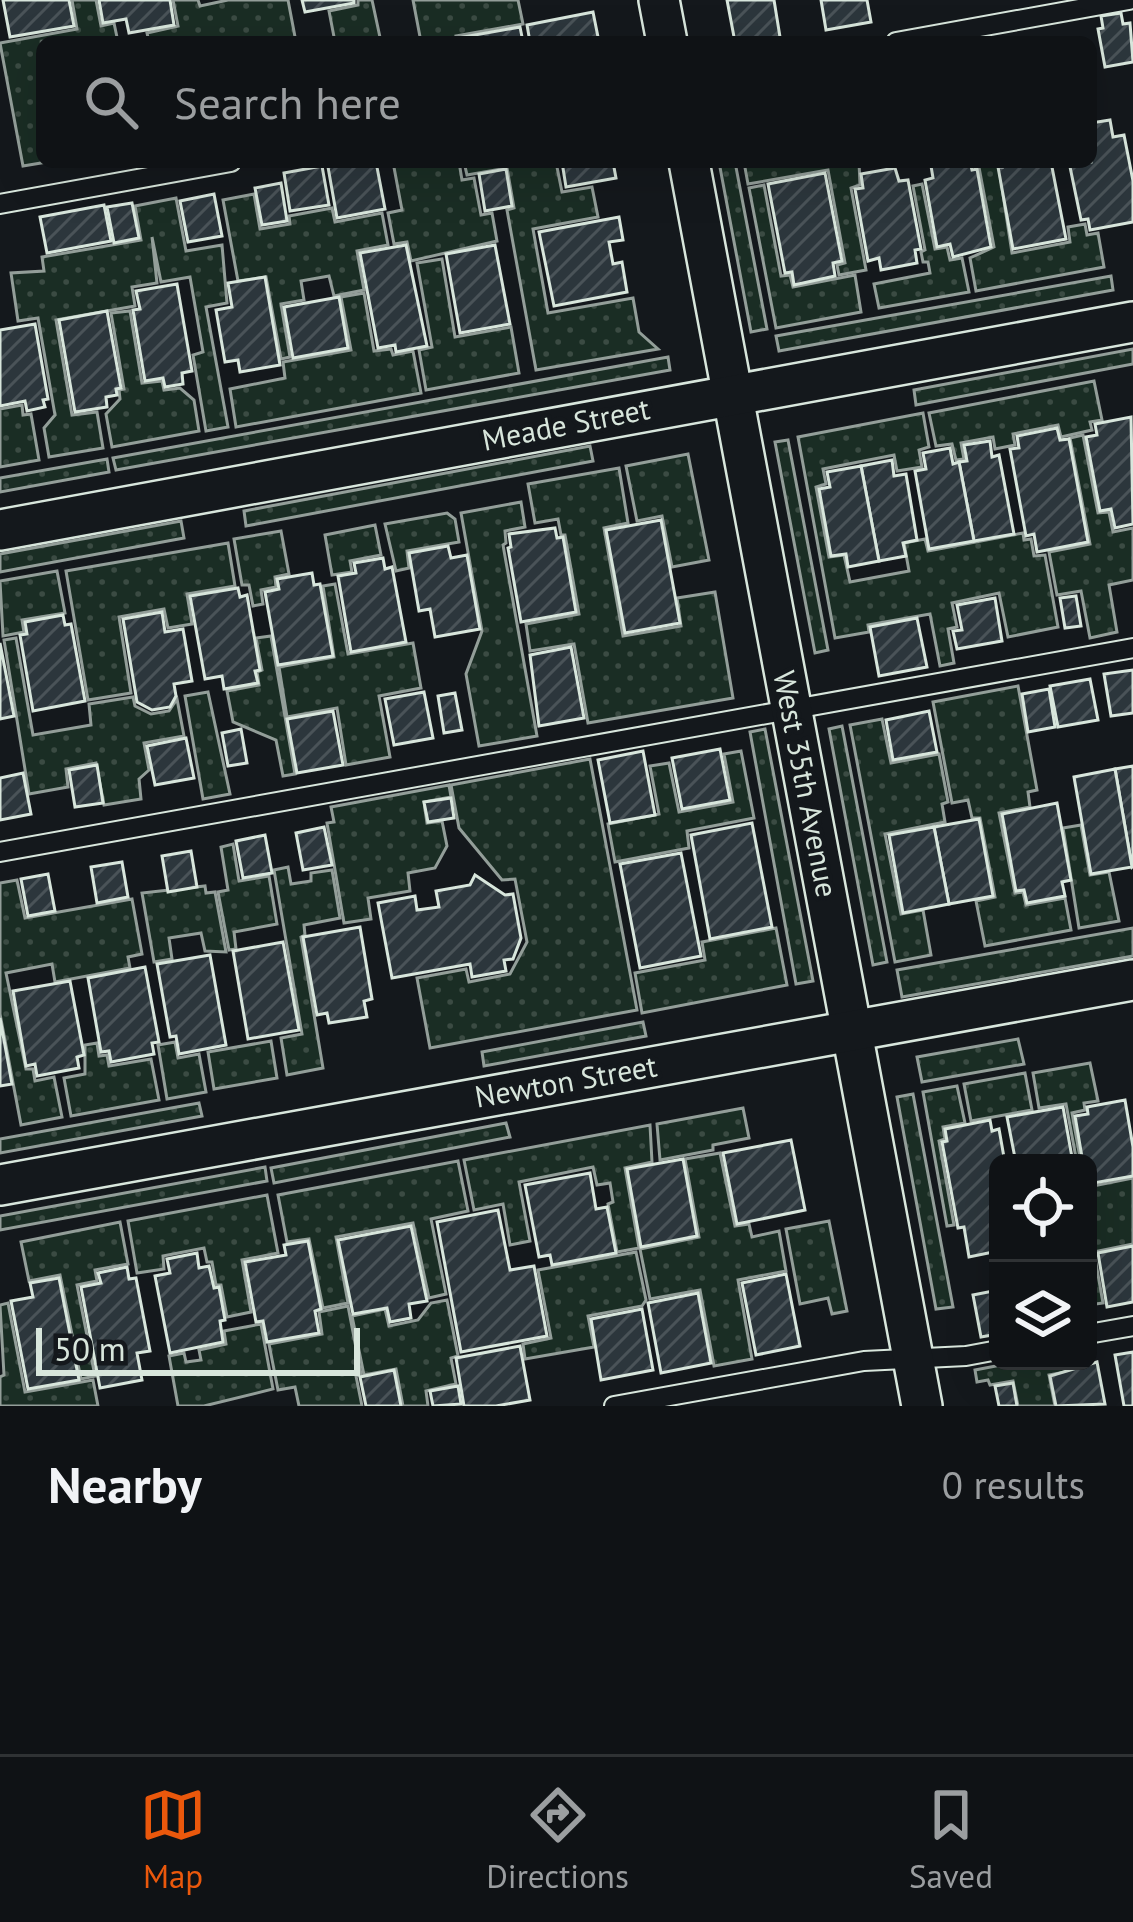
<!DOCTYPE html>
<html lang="en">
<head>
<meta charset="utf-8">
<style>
  body { margin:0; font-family:"PT Sans",sans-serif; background:#1d2022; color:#f1f3f6 }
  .controls { position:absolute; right:36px; bottom:36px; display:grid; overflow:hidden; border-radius:18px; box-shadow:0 12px 48px #0002 }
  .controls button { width:108px; height:108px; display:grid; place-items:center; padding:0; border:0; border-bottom:3px solid #2f3234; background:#0f1215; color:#f1f3f6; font:60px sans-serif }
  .scale { position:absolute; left:36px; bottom:30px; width:324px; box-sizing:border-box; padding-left:12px; border:6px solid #d8e6dc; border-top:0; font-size:33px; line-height:42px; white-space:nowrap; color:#d8e6dc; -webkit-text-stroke:9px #14181c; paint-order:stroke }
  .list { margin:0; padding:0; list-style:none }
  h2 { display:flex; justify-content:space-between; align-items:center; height:156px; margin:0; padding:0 48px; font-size:51px }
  h2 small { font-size:39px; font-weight:400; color:#9b9ea0 }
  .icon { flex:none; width:66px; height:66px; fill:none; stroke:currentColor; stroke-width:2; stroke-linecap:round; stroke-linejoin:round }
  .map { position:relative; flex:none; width:1133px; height:1406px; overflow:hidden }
  .search { position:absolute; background:#0f1215; box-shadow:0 12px 48px #0002; left:36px; right:36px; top:36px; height:132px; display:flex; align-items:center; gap:30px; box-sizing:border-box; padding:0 42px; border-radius:18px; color:#9b9ea0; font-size:45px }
  .sheet { height:348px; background:#0f1215 }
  nav { display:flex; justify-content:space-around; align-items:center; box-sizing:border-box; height:168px; border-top:3px solid #2f3234; background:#0f1215; font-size:33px; color:#9b9ea0 }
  nav a { display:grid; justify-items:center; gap:6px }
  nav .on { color:#ea580c }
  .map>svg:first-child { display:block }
</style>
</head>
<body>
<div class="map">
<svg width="1133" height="1406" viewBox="0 0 1133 1406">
  <defs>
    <pattern id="grass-dots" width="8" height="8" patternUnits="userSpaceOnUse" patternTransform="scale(3)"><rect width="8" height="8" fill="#1a2d24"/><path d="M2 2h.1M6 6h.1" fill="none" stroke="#3b4b43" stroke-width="1.8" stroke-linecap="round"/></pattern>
    <pattern id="building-hatch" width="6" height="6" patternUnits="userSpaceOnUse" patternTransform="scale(3)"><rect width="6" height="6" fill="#2c363c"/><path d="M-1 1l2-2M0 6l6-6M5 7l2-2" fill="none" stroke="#4a5358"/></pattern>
  </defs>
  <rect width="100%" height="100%" fill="#14181c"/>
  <g fill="url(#grass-dots)" stroke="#939e99" stroke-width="3">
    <path d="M72 0H96L101 26 114 23 118 42H42V162H47L23 166 0 43 77 29Z"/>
    <path d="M173 0H198L200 6 228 0H288L296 42H149L147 33 178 26Z"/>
    <path d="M358 0H372L381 42H335L329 11 358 5Z"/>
    <path d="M413 0H518L523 24 456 36 457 42H421Z"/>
    <path d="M393 162H459L462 180 474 178 481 215 492 213 497 241 411 261 407 242 394 244 388 213 402 210Z"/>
    <path d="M464 162H556L562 192 592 187 598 217 533 229 548 313 633 298 639 332 658 349 536 370 507 210 514 208 507 168 467 175Z"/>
    <path d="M719 162H735L767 329 751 332Z"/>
    <path d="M744 162H859L860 185 851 188 866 270 839 275 837 265 845 263 828 170 748 184Z"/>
    <path d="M978 162H998L1012 253 1070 242 1068 227 1085 224 1087 235 1098 233 1104 267 976 291 970 258 994 247Z"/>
    <path d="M922 184 935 249 947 247 950 260 962 258 969 292 879 308 874 284 930 273 928 262H923L921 252 925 250 913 186Z"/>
    <path d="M764 185 781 276 790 275 793 287 855 275 861 312 776 328 749 188Z"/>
    <path d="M254 194 260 229 290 224 289 216 332 208 335 222 382 213 388 245 357 251 364 290 334 296 329 276 301 281 304 300 281 304 290 357 281 359 266 277 238 281 223 200Z"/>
    <path d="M176 198 186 251 222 245 227 303 206 307 228 427 206 431 193 355 203 352 190 277 161 282 152 237 157 283 132 287 135 306 56 320 72 415 97 412 103 448 49 457 44 428 55 415 38 318 18 321 11 273 44 271 42 257 141 240 135 206Z"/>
    <path d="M442 259 455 337 511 327 519 373 426 390 419 350 432 347 417 263Z"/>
    <path d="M1111 276 1113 290 779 351 776 336Z"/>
    <path d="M364 293 374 351 391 349 393 355 413 351 421 393 236 427 230 389 285 378 283 362 351 350 341 297Z"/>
    <path d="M130 311 142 383 162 381 164 390 180 388 194 400 199 431 112 447 106 414 120 399 119 390 124 389 111 313Z"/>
    <path d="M1133 349V364L916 405 914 390Z"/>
    <path d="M668 357 670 370 116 470 113 458Z"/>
    <path d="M1094 381 1102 420 1090 422 1092 430 1061 437 1058 425 1013 434 1015 445 995 449 993 437 961 443 964 459 956 460 952 444 936 446 929 413Z"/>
    <path d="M22 405 23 415 31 414 39 460 0 467V409Z"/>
    <path d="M923 413 929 447 919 450 922 467 897 471 894 455 823 469 826 484 816 487 829 557 844 555 850 582 909 571 904 543 925 539 928 551 1023 533 1024 540 1031 539 1034 556 1045 555 1058 627 1008 637 999 593 952 603 957 627 948 629 954 663 940 666 930 614 868 625 869 632 835 638 798 437Z"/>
    <path d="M1083 435 1098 513 1109 512 1113 532 1133 528V580L1109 585 1117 632 1090 638 1081 591 1057 595 1049 552 1090 544 1070 438Z"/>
    <path d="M788 440 828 650 815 653 775 442Z"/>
    <path d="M590 446 593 461 246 526 244 511Z"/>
    <path d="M688 454 709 560 672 567 662 516 637 521 626 466Z"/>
    <path d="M107 459 109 472 0 492V478Z"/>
    <path d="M619 468 628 523 604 528 623 636 681 626 677 598 715 592 733 698 588 723 574 644 530 651 526 624 579 614 565 535H561L558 519 535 523 528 484Z"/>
    <path d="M521 502 525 527 505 531 506 543 503 545 537 736 479 746 466 674 482 631 461 513Z"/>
    <path d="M447 513 455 519 459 542 407 551 409 568 396 571 385 524Z"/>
    <path d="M181 521 184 538 0 572V554Z"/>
    <path d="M375 525 381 555 350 561 352 572 332 575 325 535Z"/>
    <path d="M281 531 289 574 275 577 276 587 261 590 263 604 253 606 249 585H242L234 539Z"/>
    <path d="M228 543 235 586 187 594 192 624 168 628 164 609 119 617 131 693 88 700 66 571Z"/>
    <path d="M57 571 65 613 22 620 24 632 3 636 0 581Z"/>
    <path d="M335 584 348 654 413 643 421 688 379 696 390 757 346 765 337 708 287 717 279 667 334 657 323 586Z"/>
    <path d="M271 636 295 774 283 776 276 740 233 722 227 691 259 685 257 672 262 670 256 638Z"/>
    <path d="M16 638 33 735 91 725 89 704 133 697 135 706 151 714 169 711 177 699 184 736 144 743 149 770 139 779 141 799 104 805 96 763 66 769 68 787 29 794 4 640Z"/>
    <path d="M1018 686 1037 790 1028 792 1030 807 999 813 1015 893 1023 892 1026 905 1065 898 1071 930 985 946 976 901 995 897 980 818H972L968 800 952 803 933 702Z"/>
    <path d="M208 692 230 794 203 799 185 696Z"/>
    <path d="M882 719 891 763 939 754 948 802 942 804 945 822 885 834 901 914 923 910 931 955 895 962 850 725Z"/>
    <path d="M842 726 887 962 873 965 829 729Z"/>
    <path d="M765 729 813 981 796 984 750 732Z"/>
    <path d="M741 751 754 818 687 831 689 848 615 862 608 824 659 814 650 766 669 763 679 812 733 802 724 754Z"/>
    <path d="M590 759 637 1010 430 1048 417 978 466 969 469 982 510 974 527 942 515 879 502 880 459 828 451 785Z"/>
    <path d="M449 785 451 797 424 802 427 823 442 821 447 846 435 868 408 873 410 891 368 898 371 919 344 923 327 823 334 822 331 807Z"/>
    <path d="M1081 825 1090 875 1109 872 1119 921 1079 928 1063 828Z"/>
    <path d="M233 844 239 881 269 876 277 924 234 932 236 949 229 950 218 892 228 890 221 847Z"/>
    <path d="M288 867 291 884 311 881V873L332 870 340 918 304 925 305 935 301 937 323 1068 287 1075 281 1038 302 1034 274 870Z"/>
    <path d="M17 880 25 918 132 899 142 954 128 957 130 968 55 982 52 964 6 973 26 1069H33L35 1081 54 1077 62 1117 21 1125 0 1014V883Z"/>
    <path d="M205 886 206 893 215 892 226 952 205 951 201 933 169 938 172 959 154 962 142 893Z"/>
    <path d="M776 928 787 985 642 1013 635 973 705 960 702 942Z"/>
    <path d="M1133 928V956L902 997 897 970Z"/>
    <path d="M643 1022 646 1036 484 1066 482 1052Z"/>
    <path d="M1018 1039 1024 1064 922 1082 917 1057Z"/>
    <path d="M271 1041 277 1078 214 1089 208 1052Z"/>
    <path d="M175 1042 178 1058 199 1054 206 1092 167 1099 158 1045Z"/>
    <path d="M97 1043 99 1056 107 1055 109 1066 151 1059 159 1100 71 1116 64 1078 85 1074V1045Z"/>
    <path d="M1090 1063 1098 1101 1084 1103 1085 1110 1072 1113 1081 1163H1077L1066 1104 1039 1108 1033 1073Z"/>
    <path d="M1025 1073 1032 1110 971 1121 964 1084Z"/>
    <path d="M957 1086 965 1123 943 1127 945 1139 939 1141 954 1225 947 1226 923 1092Z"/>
    <path d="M913 1094 953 1307 936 1309 897 1097Z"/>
    <path d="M199 1103 202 1116 0 1153V1139Z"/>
    <path d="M743 1108 749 1138 713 1145V1150L660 1160 657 1124Z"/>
    <path d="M506 1123 510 1137 274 1183 271 1168Z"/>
    <path d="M650 1125 652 1162 625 1168 639 1248 617 1252 608 1204 613 1202 610 1183 597 1185 593 1167 519 1182 530 1241 510 1245 503 1204 474 1210 464 1160Z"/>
    <path d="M720 1153 735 1226 749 1224 752 1237 779 1231 786 1271 738 1280 752 1359 714 1366 700 1290 650 1299 640 1249 699 1237 685 1159Z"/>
    <path d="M458 1161 468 1211 431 1219 446 1294 429 1298 413 1223 336 1237 348 1303 323 1308 309 1239 287 1242 278 1195Z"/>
    <path d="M265 1167 267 1181 0 1230V1216Z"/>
    <path d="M1133 1178V1244L1094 1252 1103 1303 1088 1305V1251L1092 1252 1088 1187Z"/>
    <path d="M267 1195 278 1253 242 1260 251 1312 227 1317 221 1285H216L212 1262H207L204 1248 163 1256 164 1269 137 1273 128 1221Z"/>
    <path d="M829 1221 847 1311 832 1314 828 1298 800 1304 786 1229Z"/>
    <path d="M120 1222 128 1264 95 1270 97 1281 77 1285 95 1376 81 1379 60 1275 29 1281 21 1242Z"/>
    <path d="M636 1252 646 1300 642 1306 588 1316 594 1347 525 1359 523 1344 551 1338 538 1270Z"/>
    <path d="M447 1300 458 1356 451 1358 456 1384 426 1391 428 1406H403L396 1369 364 1375 352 1316 385 1309 389 1326 418 1320 431 1303Z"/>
    <path d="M8 1303 25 1392 93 1380 98 1406H0V1377L4 1375 0 1305Z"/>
    <path d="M348 1306 361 1374 356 1376 362 1406H299L295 1387 278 1390 269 1344 322 1334 319 1312Z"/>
    <path d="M261 1324 273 1389 204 1406H178L169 1356 184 1353 186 1362 201 1360 199 1350 226 1344 224 1331Z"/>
    <path d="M1022 1361H1069L1071 1371 1049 1375 1055 1406H1018L1013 1381 990 1385 988 1380 977 1382 975 1370Z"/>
  </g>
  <g fill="url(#building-hatch)" stroke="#d8e6dc" stroke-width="3">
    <path d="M3 0H69L74 26 10 37Z"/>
    <path d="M99 0H170L174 25 129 33 126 19 103 23Z"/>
    <path d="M302 0H354V3L305 12Z"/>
    <path d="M727 0H774L780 37 735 42Z"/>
    <path d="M821 0H867L871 22 826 30Z"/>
    <path d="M593 12 599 42H530L527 25Z"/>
    <path d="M1121 13 1123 24 1130 23 1133 62 1105 67 1098 29 1103 28 1101 16Z"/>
    <path d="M520 27 523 42H459L458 38Z"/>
    <path d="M1110 120 1113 137 1124 135 1133 181V222L1090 230 1088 219 1081 220 1069 162H1091V123Z"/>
    <path d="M357 162H376L385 209 337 218 328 167Z"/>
    <path d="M562 162H613L616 178 566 187Z"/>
    <path d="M949 162H970L972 170 977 169 991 247 953 257 950 244 937 247 925 180 933 178 931 166Z"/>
    <path d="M1001 162H1051L1066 239 1013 249 998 167H1002Z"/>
    <path d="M322 166 329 205 290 211 284 173Z"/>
    <path d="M895 168 899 181 908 180 921 249 915 250 917 263 881 270 879 258 868 261 855 189 863 188 861 174Z"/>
    <path d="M506 169 512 206 485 211 479 174Z"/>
    <path d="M825 173 842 261 833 263 835 276 794 285 792 272 785 273 768 184Z"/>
    <path d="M281 183 287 221 262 225 255 188Z"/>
    <path d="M214 194 222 236 188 242 180 201Z"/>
    <path d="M132 203 139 238 114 243 107 207Z"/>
    <path d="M104 205 111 241 47 253 40 217Z"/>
    <path d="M619 217 623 240 609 242 613 264 622 262 627 292 554 306 539 232Z"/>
    <path d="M406 245 427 346 396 352 395 345 378 348 360 253Z"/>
    <path d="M495 245 510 324 460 333 446 254Z"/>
    <path d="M265 277 280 365 240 372 238 360 225 362 216 310 232 307 228 283Z"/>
    <path d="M177 284 192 371 182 373 183 384 165 387 163 378 145 381 133 310 140 309 136 291Z"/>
    <path d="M339 297 348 348 293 358 284 307Z"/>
    <path d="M107 311 121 388 116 389 117 395 106 397 107 407 75 412 59 320Z"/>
    <path d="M35 324 48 399 43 400 45 407 27 411 25 401 0 406V330Z"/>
    <path d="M1131 417 1133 524 1115 528 1111 509 1100 511 1086 437 1097 435 1095 424Z"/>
    <path d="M1057 428 1060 440 1069 439 1088 542 1037 552 1034 534 1026 536 1010 449 1019 448 1017 436Z"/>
    <path d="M990 441 992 457 999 455 1014 534 974 541 959 462 967 461 964 445Z"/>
    <path d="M950 448 953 464 959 462 974 541 929 549 915 471 926 469 923 453Z"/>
    <path d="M892 460 894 476 906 474 917 540 903 543 906 556 879 561 861 466Z"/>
    <path d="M861 466 879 561 848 567 846 554 831 556 819 489 830 487 827 472Z"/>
    <path d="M661 520 680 623 625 633 606 530Z"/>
    <path d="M555 528 557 538 563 537 576 612 521 622 508 548 511 547 509 534Z"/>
    <path d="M448 546 451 558 467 555 480 629 435 637 430 609 419 611 409 553Z"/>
    <path d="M383 558 385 569 392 567 406 642 351 652 338 576 356 573 354 563Z"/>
    <path d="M312 573 314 585 320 584 333 656 278 665 265 592 279 589 277 579Z"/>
    <path d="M238 588 240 597 247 595 260 670 255 671 258 683 224 689 222 676 205 679 190 596Z"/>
    <path d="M1076 596 1081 626 1065 628 1060 598Z"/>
    <path d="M995 598 1002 641 957 649 953 631 962 630 957 605Z"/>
    <path d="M162 612 165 632 183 629 192 681 174 684 176 696 170 707 152 710 137 702 123 619Z"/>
    <path d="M63 615 65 625 71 624 85 701 33 711 20 635 27 634 25 622Z"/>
    <path d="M917 618 927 667 879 676 870 627Z"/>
    <path d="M0 643 14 716 0 719Z"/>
    <path d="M571 647 584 718 539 726 530 655Z"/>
    <path d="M1133 670V713L1111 716 1104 674Z"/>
    <path d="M1090 679 1098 720 1058 727 1050 686Z"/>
    <path d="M1049 689 1055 727 1028 732 1022 694Z"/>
    <path d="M424 692 433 738 394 745 385 699Z"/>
    <path d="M455 693 462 730 444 733 438 696Z"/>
    <path d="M333 711 343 765 297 773 287 719Z"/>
    <path d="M929 711 937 752 893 760 886 720Z"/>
    <path d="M241 729 247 763 228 766 222 733Z"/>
    <path d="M186 738 194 778 155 785 147 746Z"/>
    <path d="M720 749 730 800 682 809 672 758Z"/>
    <path d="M643 751 655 815 610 823 598 760Z"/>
    <path d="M97 765 103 803 75 807 69 770Z"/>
    <path d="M1133 766V866L1132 867 1115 769Z"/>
    <path d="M1115 769 1132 867 1091 874 1074 777Z"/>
    <path d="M23 773 31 814 0 820V778Z"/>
    <path d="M451 798 454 818 428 822 424 802Z"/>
    <path d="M1057 803 1071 880 1062 882 1065 896 1027 903 1024 890 1016 891 1002 814Z"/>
    <path d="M979 819 993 896 949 904 934 827Z"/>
    <path d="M752 823 772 927 710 939 691 835Z"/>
    <path d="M324 827 332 865 303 870 296 833Z"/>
    <path d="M934 827 949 904 903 913 889 835Z"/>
    <path d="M265 835 272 873 243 878 236 841Z"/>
    <path d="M191 851 197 887 168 892 162 856Z"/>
    <path d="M681 853 701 956 640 968 620 864Z"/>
    <path d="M122 862 128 897 97 903 91 867Z"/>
    <path d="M48 874 55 911 28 916 21 879Z"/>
    <path d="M475 875 505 895 513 894 521 938 513 959 504 960 506 971 472 977 470 964 392 978 378 903 415 896 417 910 439 907 436 891 470 885Z"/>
    <path d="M360 927 372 999 364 1001 367 1017 329 1023 327 1013 317 1015 303 937Z"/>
    <path d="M283 942 299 1030 248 1039 233 951Z"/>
    <path d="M210 955 226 1045 179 1054 176 1036 170 1037 157 964Z"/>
    <path d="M145 967 159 1042 152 1043 154 1054 111 1062 109 1051 101 1052 88 978Z"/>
    <path d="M70 981 84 1055 77 1057 79 1068 37 1076 35 1064 26 1066 13 991Z"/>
    <path d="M0 1018 12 1084 0 1086Z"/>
    <path d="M1125 1100 1133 1147V1176L1088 1184V1163H1083L1075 1116 1088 1114 1087 1107Z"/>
    <path d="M1063 1107 1073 1163H1016L1007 1117Z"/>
    <path d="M990 1120 992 1131 999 1129 1005 1163H998V1251L969 1257 964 1227 958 1228 942 1142 947 1141 945 1129Z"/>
    <path d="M791 1140 805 1210 737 1224 723 1153Z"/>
    <path d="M683 1159 697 1236 641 1247 627 1169Z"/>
    <path d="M590 1173 596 1209 607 1207 616 1253 552 1265 550 1255 539 1257 525 1185Z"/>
    <path d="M498 1210 510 1270 534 1266 547 1336 461 1352 437 1222Z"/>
    <path d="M411 1226 427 1301 409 1304 411 1318 390 1322 387 1308 353 1314 338 1240Z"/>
    <path d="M308 1241 321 1309 315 1311 319 1333 267 1342 263 1321 256 1322 245 1262 286 1255 284 1245Z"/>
    <path d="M1133 1246V1302L1107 1307 1098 1253Z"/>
    <path d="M197 1253 199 1268 209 1266 214 1288 219 1287 225 1320 220 1321 223 1342 170 1353 155 1276 170 1273 167 1259Z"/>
    <path d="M127 1267 129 1279 136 1278 150 1351 137 1353 142 1380 100 1388 81 1287 101 1283 98 1273Z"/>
    <path d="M786 1274 800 1346 756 1355 742 1283Z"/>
    <path d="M59 1278 79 1380 28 1389 11 1301 33 1297 30 1283Z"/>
    <path d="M998 1290V1334L981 1337 973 1295Z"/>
    <path d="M698 1293 711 1363 661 1373 648 1303Z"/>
    <path d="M642 1309 653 1370 601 1380 591 1319Z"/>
    <path d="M520 1346 530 1400 496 1406H464L456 1358Z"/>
    <path d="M1133 1352V1406H1124L1115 1355Z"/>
    <path d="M1097 1362 1105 1404 1056 1406 1050 1376Z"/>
    <path d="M394 1370 401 1406H366L360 1377Z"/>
    <path d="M1013 1383 1017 1406H999L995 1386Z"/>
    <path d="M458 1386 461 1404 433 1406 430 1391Z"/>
  </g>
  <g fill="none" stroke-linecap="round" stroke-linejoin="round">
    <g stroke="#d8e6dc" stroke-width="22">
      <g id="service">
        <path d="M896 42 1129 0"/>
        <path d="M0 204 231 162"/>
        <path d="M0 852 1133 648"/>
        <path d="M1088 1334 1133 1326"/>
        <path d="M614 1406 864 1361 966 1356 998 1350"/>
      </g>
    </g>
    <g stroke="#d8e6dc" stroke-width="44">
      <g id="minor">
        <path d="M659 0 667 42"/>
        <path d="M689 162 922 1406"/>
        <path d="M0 530 1133 322"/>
        <path d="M0 1185 1133 980"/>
      </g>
    </g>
    <use href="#service" stroke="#14181c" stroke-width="18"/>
    <use href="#minor" stroke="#14181c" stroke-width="39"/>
  </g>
  <g text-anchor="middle" stroke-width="9" stroke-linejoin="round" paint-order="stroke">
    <g font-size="30" fill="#d8e6dc" stroke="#14181c">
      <text transform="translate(566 425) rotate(-11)" y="10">Meade Street</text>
      <text transform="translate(805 784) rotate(79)" y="10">West 35th Avenue</text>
      <text transform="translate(566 1082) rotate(-10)" y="10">Newton Street</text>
    </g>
  </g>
</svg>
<div class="controls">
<button><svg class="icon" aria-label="locate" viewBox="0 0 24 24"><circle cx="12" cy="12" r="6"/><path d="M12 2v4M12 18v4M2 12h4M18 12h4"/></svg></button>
<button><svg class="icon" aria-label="layers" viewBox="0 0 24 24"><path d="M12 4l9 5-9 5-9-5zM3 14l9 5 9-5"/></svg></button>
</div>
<div class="scale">50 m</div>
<div class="search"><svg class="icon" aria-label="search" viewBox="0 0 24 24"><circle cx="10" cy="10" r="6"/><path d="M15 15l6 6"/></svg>Search here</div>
</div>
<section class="sheet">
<h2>Nearby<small>0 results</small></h2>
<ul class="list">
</ul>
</section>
<nav>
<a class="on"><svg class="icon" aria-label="map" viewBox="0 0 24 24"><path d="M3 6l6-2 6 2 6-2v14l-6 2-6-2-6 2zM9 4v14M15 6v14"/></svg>Map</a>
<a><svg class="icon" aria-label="directions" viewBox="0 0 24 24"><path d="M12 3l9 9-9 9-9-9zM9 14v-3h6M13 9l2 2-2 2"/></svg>Directions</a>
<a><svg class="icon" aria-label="saved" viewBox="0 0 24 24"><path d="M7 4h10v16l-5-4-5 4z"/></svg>Saved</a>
</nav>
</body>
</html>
